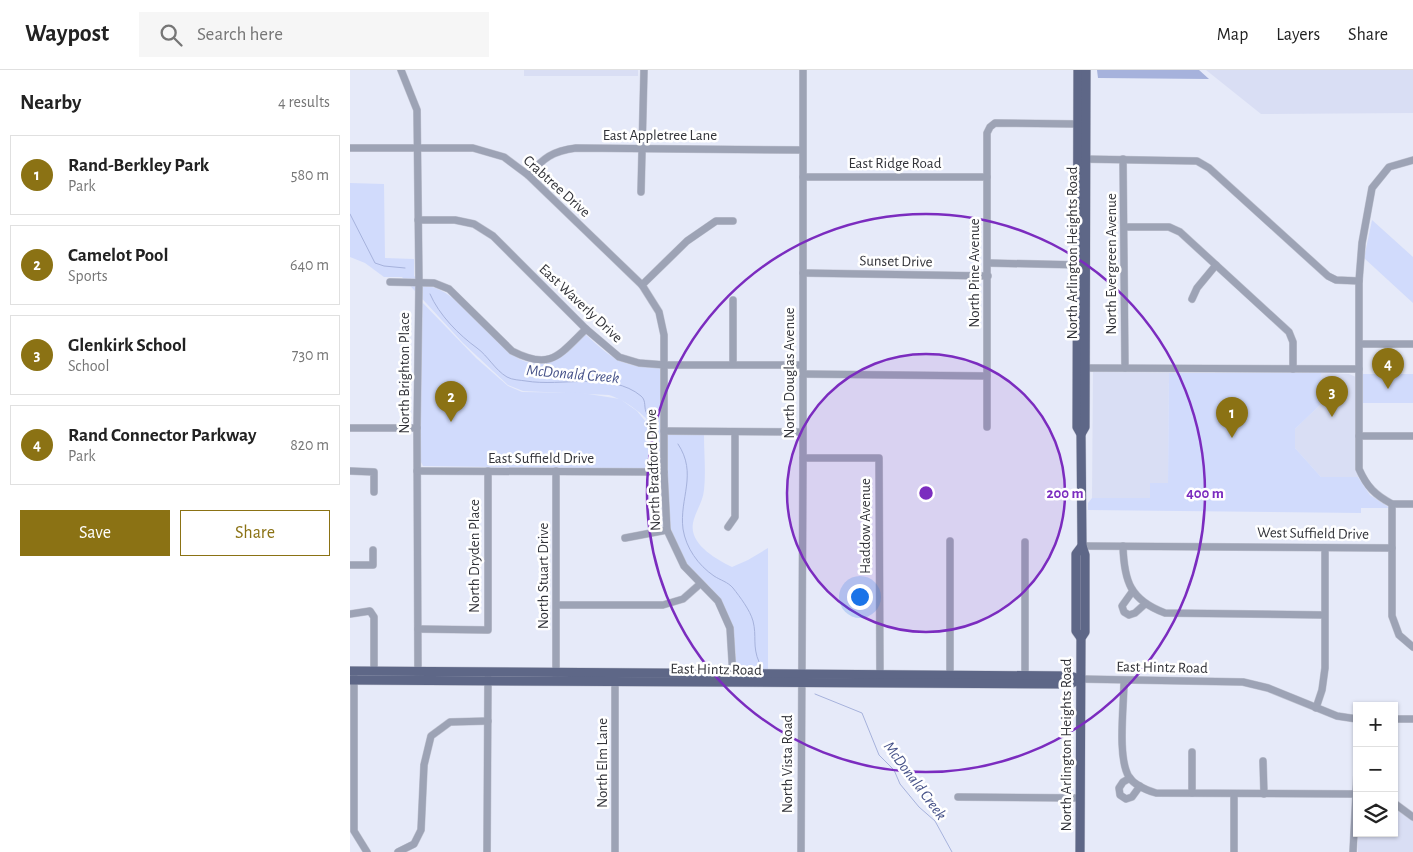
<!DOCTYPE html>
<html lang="en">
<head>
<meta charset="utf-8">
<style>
  body { margin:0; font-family:"Alegreya Sans",sans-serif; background:#f6f6f6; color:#222 }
  .controls { position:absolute; right:15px; bottom:15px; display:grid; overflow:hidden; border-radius:0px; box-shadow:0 1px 4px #0004 }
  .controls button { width:45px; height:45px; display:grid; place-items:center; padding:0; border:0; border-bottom:1px solid #e0e0e0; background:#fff; color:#222; font:25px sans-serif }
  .you { position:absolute; left:509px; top:526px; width:18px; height:18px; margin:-12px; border:4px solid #fff; border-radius:50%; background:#1a73e8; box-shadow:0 0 0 8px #1a73e833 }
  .badge { display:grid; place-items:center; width:32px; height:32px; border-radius:50%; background:#8b7214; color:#fff; font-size:16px; font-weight:700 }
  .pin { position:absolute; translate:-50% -41px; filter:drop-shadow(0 1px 2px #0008) }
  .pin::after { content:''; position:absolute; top:26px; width:18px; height:15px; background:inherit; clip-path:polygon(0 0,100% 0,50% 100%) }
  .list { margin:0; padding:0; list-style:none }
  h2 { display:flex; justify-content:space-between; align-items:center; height:65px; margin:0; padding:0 20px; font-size:21px }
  h2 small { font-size:16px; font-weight:400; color:#767676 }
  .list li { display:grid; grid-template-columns:32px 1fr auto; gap:15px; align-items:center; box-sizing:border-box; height:80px; margin:0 10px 10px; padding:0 10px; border:1px solid #e0e0e0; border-radius:0px }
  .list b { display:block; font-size:19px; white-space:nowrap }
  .list p { margin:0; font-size:16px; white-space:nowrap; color:#767676 }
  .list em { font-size:16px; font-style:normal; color:#767676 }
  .actions { display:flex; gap:10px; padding:15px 20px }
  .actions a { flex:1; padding:11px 0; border:1px solid #8b7214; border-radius:0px; text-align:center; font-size:18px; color:#8b7214 }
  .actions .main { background:#8b7214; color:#fff }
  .icon { flex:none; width:28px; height:28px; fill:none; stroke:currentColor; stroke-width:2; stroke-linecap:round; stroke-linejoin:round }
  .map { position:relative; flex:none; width:1063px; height:782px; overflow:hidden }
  header { display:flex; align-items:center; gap:30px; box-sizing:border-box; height:70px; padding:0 25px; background:#fff; border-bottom:1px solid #e0e0e0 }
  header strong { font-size:24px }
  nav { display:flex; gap:28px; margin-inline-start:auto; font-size:18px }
  .search { width:350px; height:45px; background:#f6f6f6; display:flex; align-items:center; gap:12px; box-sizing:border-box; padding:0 18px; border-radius:0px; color:#767676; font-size:19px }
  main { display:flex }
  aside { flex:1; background:#fff }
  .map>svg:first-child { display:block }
</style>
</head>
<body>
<header>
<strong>Waypost</strong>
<div class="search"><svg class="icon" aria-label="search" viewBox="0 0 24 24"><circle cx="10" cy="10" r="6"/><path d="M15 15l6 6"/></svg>Search here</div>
<nav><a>Map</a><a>Layers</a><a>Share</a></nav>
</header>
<main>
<aside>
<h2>Nearby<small>4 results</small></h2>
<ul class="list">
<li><span class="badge">1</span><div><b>Rand-Berkley Park</b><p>Park</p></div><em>580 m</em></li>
<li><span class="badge">2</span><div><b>Camelot Pool</b><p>Sports</p></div><em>640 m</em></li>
<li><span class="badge">3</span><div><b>Glenkirk School</b><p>School</p></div><em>730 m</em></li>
<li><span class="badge">4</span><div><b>Rand Connector Parkway</b><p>Park</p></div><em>820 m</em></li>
</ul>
<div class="actions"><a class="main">Save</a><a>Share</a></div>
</aside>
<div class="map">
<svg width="1063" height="782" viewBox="0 0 1063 782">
  <rect width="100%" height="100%" fill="#e6eaf9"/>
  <g fill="#d9def4">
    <rect x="174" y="0" width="114" height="6"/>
    <path d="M856 0H1063V43L911 44Z"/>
    <path d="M743 302 819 303 818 414 800 428H742Z"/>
    <path d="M971 303 999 304 1006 307 1008 407H971L945 378V359L970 335Z"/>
    <path d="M1044 736 1063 750V782H1008V763H1044Z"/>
  </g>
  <g fill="#d1dbfc">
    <path d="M0 113 34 114 35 188 64 189V206L76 216C101 215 147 272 169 289 200 304 214 284 235 264 265 291 270 296 311 298L310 350 325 365H354C354 383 356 402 354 420 353 432 345 442 343 453 339 474 366 489 382 497L398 490 418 478V603L386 602C386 569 383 543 360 517 350 507 339 498 331 486 316 460 318 428 318 399H306C306 388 308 374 306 363 302 348 273 329 259 325L173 321 158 315 113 273 52 207H34L15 193 0 187Z"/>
    <path d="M1022 150 1063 187V233L1014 188Z"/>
    <path d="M71 231 126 288 158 316 172 322 232 323 270 329 287 341 304 362V399L73 396 70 390Z"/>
    <path d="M819 303H971L970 335 945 359V378L971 407H1008L1020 425 1040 438H1011V443L738 440V433L742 428H800V413H818Z"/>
    <rect x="1013" y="304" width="50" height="29"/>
  </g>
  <path fill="#a6b2dc" d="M747 0H849L859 9 748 8Z"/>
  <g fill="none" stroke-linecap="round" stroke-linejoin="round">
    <g stroke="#a6b2dc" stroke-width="1">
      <path d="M0 144 25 193 34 196 55 198"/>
      <path d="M80 224C89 245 109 265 127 278 138 286 145 300 157 307 162 310 170 310 176 311 211 317 261 301 291 326 297 331 293 338 297 344"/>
      <path d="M328 374C348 404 329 428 333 459 336 478 348 495 364 506 370 510 378 512 383 518 390 527 400 540 403 551 407 566 402 576 409 592"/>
      <path d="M465 624 512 643 529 685 544 700 550 714 569 737 585 751 602 782"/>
    </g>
    <g stroke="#c2c5d3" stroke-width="8">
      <g id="minor">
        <path d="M51 0 67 40 69 213 67 358 68 606"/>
        <path d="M0 78H123L154 87 178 105 292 215 309 242 314 265V402L317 460 334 496 368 531 380 558 383 607"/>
        <path d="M731 89 847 91 859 98 978 206 986 210 1009 211"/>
        <path d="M773 89 775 298"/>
        <path d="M1063 90 1039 97 1022 118 1012 173 1009 211V399C1017 417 1025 425 1042 434V546L1049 565 1063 577"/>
        <path d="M178 105C194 88 202 81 226 78L452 80"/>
        <path d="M453 107H637"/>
        <path d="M291 122 294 0"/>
        <path d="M68 150H105L124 154 143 166 236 259 269 287 289 293 315 295H452"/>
        <path d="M775 157H819L830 162 939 262 943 272V299"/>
        <path d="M638 193 731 195"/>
        <path d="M453 203 638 206"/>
        <path d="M40 212 84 213 99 219 162 281C201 301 209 285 236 259"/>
        <path d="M292 215 337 171 366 151H383"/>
        <path d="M842 229 847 218 866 195"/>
        <path d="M383 230V293"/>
        <path d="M1010 274H1063"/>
        <path d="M732 298 1009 299"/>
        <path d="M452 304 637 306"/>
        <path d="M637 357V63L640 57 645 53 728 54"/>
        <path d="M0 358H67"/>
        <path d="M314 361 452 362"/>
        <path d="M1009 366H1063"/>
        <path d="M453 388H529L530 608"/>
        <path d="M0 401 24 402V422"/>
        <path d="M67 401 314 402"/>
        <path d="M206 401V606"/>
        <path d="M1042 434H1063"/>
        <path d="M378 457 385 447V362"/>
        <path d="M275 468 317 460"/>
        <path d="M732 476 1042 478"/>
        <path d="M773 476C774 511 780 530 815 543L974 545"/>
        <path d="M0 495H23V480"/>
        <path d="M782 522 772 536 774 542 779 545 785 543 795 534"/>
        <path d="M208 535H313L333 529 350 514"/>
        <path d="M0 544 20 541 24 547V601"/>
        <path d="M68 559 138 560V401"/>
        <path d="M675 605V472"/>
        <path d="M4 606V761L17 782"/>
        <path d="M265 606V782"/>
        <path d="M730 609 893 612 918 618 987 646 1007 649"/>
        <path d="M600 610V471"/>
        <path d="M774 611C774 636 767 687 779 707 785 716 796 720 806 723L1007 724"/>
        <path d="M966 638 972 620 975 598V478"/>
        <path d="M1044 649H1063"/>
        <path d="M842 682V723"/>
        <path d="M913 691 914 724"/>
        <path d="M780 708 773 712 769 718 770 725 776 729 782 727 790 716"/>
        <path d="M884 724V782"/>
        <path d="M608 727 730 728"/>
        <path d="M1044 733 1063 747"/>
        <path d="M48 782 64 774 71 760 74 695 81 666 100 652 138 651"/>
        <path d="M137 782 138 608"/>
        <path d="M451 782 453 388V0"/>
        <path d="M1003 782 1007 705"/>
      </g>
    </g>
    <g stroke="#c2c5d3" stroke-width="10">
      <g id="major">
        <path d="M728 0 727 357 731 364 732 476 735 485V562L731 568 730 782"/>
        <path d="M731 364 735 357 736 0"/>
        <path d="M731 568 726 561V484L732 476"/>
        <path d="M0 601 720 606 730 609"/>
        <path d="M0 610 720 614 730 609"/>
      </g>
    </g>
    <use href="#minor" stroke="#9da3b5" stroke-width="7"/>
    <use href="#major" stroke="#5e6787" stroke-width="9"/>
  </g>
  <circle cx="576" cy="423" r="139" fill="#7b2cbf" fill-opacity=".12"/>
  <g fill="none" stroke="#7b2cbf" stroke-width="2.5">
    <circle cx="576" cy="423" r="139"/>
    <circle cx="576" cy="423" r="279"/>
  </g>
  <g text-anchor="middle" stroke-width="5" stroke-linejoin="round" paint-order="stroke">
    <g font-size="15" fill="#323339" stroke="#fff">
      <text x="310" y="70">East Appletree Lane</text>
      <text x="545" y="98">East Ridge Road</text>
      <text transform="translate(207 116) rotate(42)" y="5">Crabtree Drive</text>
      <text transform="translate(722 183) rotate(-90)" y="5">North Arlington Heights Road</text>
      <text transform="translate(546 191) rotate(1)" y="5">Sunset Drive</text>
      <text transform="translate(761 194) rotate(-90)" y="5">North Evergreen Avenue</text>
      <text transform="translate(624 203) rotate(-90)" y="5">North Pine Avenue</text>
      <text transform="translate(231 233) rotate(43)" y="5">East Waverly Drive</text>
      <text transform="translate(54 303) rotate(-90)" y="5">North Brighton Place</text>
      <text transform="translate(439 303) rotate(-90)" y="5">North Douglas Avenue</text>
      <text x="191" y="393">East Suffield Drive</text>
      <text transform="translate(303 400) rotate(-92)" y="5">North Bradford Drive</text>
      <text transform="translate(515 456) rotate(-90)" y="5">Haddow Avenue</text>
      <text transform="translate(963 463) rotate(1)" y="5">West Suffield Drive</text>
      <text transform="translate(124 486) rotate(-90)" y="5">North Dryden Place</text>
      <text transform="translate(193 506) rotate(-90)" y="5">North Stuart Drive</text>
      <text transform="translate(812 597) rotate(1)" y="5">East Hintz Road</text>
      <text transform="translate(366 599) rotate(1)" y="5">East Hintz Road</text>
      <text transform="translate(716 675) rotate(-90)" y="5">North Arlington Heights Road</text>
      <text transform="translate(252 693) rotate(-90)" y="5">North Elm Lane</text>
      <text transform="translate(437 694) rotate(-90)" y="5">North Vista Road</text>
    </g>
    <g font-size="16" font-style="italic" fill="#455188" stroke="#fff">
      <text transform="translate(223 303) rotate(5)" y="6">McDonald Creek</text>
      <text transform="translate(566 710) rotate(53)" y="6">McDonald Creek</text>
    </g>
  </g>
  <circle cx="576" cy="423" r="8" fill="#7b2cbf" stroke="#fff" stroke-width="2.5"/>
  <g font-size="15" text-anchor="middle" font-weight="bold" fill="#7b2cbf" stroke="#fff" stroke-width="5" stroke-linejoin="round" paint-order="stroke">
    <text x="715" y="428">200 m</text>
    <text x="855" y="428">400 m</text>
  </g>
</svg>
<div class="controls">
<button>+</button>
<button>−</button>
<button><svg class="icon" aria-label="layers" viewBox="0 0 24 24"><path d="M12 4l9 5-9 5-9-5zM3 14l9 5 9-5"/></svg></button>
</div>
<div class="you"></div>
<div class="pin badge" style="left:882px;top:368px">1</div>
<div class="pin badge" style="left:101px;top:352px">2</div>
<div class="pin badge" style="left:982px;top:347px">3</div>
<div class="pin badge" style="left:1038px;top:319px">4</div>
</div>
</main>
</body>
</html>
